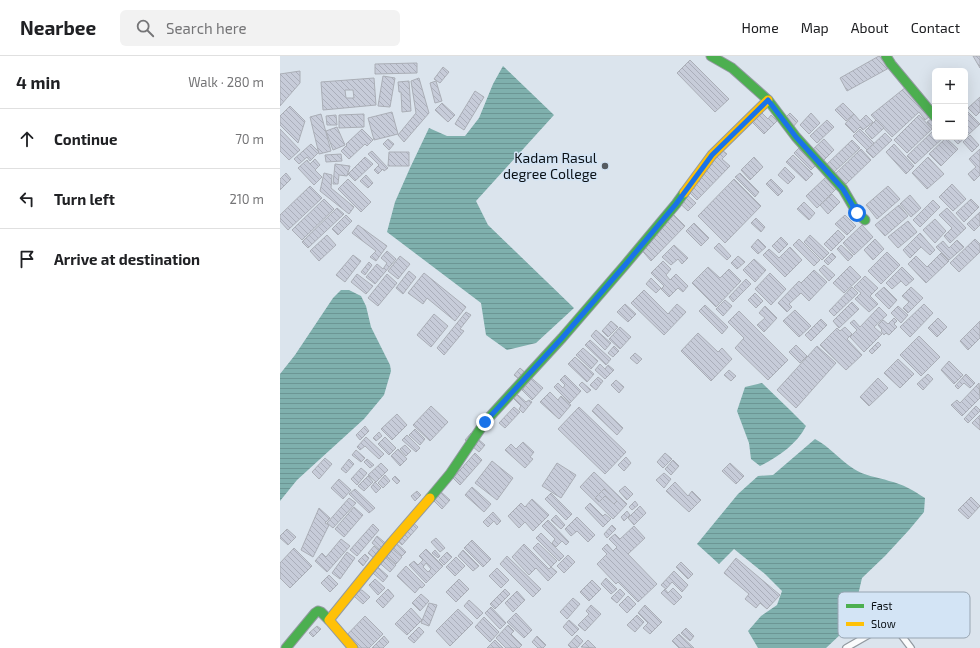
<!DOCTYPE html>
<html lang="en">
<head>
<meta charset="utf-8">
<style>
  body { margin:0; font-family:"Exo 2",sans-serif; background:#f2f2f2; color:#202124 }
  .controls { position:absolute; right:12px; top:12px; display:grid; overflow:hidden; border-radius:6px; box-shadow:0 4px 16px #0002 }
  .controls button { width:36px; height:36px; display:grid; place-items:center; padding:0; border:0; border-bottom:1px solid #e0e0e0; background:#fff; color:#202124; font:20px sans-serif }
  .stop { position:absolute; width:12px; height:12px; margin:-9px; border:3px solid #1a73e8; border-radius:50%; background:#fff }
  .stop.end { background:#1a73e8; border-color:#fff; box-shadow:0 1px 4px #0008 }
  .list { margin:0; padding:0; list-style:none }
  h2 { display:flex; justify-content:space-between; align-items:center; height:52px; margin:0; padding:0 16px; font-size:17px }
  h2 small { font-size:13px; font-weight:400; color:#757577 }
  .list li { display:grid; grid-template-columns:26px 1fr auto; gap:12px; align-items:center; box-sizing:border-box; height:60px; padding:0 16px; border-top:1px solid #e0e0e0 }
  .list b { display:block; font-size:15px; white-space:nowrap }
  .list em { font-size:13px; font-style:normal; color:#757577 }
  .icon { flex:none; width:22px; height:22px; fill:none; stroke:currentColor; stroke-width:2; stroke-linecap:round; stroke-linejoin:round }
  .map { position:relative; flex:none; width:700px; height:592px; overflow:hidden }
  header { display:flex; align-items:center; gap:24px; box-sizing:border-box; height:56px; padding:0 20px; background:#fff; border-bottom:1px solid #e0e0e0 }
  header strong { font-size:19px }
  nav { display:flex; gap:22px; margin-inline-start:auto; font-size:14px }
  .search { width:280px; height:36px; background:#f2f2f2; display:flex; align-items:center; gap:10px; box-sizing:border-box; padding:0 14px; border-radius:6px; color:#757577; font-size:15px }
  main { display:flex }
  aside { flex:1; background:#fff }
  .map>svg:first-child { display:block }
</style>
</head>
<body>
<header>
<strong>Nearbee</strong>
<div class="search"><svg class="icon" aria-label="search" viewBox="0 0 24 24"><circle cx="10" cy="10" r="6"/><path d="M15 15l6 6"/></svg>Search here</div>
<nav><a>Home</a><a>Map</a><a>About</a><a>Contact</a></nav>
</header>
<main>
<aside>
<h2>4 min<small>Walk · 280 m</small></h2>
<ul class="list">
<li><svg class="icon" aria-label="ahead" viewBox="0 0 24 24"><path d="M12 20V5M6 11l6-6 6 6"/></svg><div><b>Continue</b></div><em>70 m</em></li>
<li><svg class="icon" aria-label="left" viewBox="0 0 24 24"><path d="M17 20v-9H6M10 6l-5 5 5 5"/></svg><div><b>Turn left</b></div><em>210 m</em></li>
<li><svg class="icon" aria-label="arrive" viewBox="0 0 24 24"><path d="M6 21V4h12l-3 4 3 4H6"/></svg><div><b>Arrive at destination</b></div></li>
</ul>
</aside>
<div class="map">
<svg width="700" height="592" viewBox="0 0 700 592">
  <defs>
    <pattern id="water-rules" width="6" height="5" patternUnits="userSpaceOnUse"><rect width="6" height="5" fill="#7fb0ad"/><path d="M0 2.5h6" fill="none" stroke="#6c9694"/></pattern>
    <pattern id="building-back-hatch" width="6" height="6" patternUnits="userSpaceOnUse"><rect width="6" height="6" fill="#c7ccd9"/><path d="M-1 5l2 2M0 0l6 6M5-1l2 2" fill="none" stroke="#aaaeba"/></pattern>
  </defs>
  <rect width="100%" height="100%" fill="#dbe4ed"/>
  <g fill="url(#water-rules)">
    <path d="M223 10 274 59 196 145 208 169 294 252 256 287 227 294 206 279 201 247 107 176 115 146 130 112 149 72 167 80H185L199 62 213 28Z"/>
    <path d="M61 234H69L81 240 86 250 91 271 110 309 111 315 104 339 84 363 17 424 0 445V318L15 299 53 242Z"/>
    <path d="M482 327 510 354 526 370C517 388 498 401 480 410L471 403 469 387 457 355 465 331Z"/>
    <path d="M535 383C550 391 560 404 574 413 584 420 598 421 609 425 623 428 634 435 645 442L644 456 629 474 605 500 582 522 572 565 562 577 546 592H478L468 575 481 560 497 549 502 535 485 518 454 493 439 508 417 488 458 438 478 420 493 419Z"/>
  </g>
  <g fill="url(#building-back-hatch)" stroke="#aaaeb6" fill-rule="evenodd">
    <path d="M599 0 609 12 567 35 560 22Z"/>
    <path d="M693 0H700V12Z"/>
    <path d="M410 4 449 43 435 56 397 17Z"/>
    <path d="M137 7V17L95 18V8Z"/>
    <path d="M163 11 169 16 160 27 154 23Z"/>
    <path d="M20 15V27L0 50V18Z"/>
    <path d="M103 20 115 22 110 51 98 50Z"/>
    <path d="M94 22 96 49 43 54 41 26ZM65 34H73L74 42H66Z"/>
    <path d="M139 22 149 57 124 86 118 79 136 57 131 25Z"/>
    <path d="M129 25 131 55 122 56 121 36H119L118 26Z"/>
    <path d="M156 25 162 45 155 47 150 27Z"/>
    <path d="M626 31 650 60 645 64 639 56 612 81 591 59Z"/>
    <path d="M195 35 204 41 184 74 175 68Z"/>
    <path d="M700 41V56L696 60 688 52Z"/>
    <path d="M162 47 175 59 168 66 155 54Z"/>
    <path d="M563 47 574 58 566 65 555 54Z"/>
    <path d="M10 50 25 65 18 87 0 69V60Z"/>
    <path d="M687 55 700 68 678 88 671 81H685V57Z"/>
    <path d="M112 56 118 78 94 84 88 62Z"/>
    <path d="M481 56 488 63 491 59 497 65 484 78 472 66Z"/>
    <path d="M510 57 518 65 513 71 505 62Z"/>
    <path d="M531 57 540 67 529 78 520 69Z"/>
    <path d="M41 58 51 95 39 98 30 61Z"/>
    <path d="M84 58V71L59 72V59Z"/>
    <path d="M574 58 580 65 586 59 593 66 583 74 580 71 574 77 565 68Z"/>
    <path d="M56 59 57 69H47L46 60Z"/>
    <path d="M639 59 652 73 627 97 614 84Z"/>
    <path d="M651 63 655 67V81H664L635 108 627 100 654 74 647 66Z"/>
    <path d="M547 64 554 71 537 87 530 80Z"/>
    <path d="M596 64 604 72 592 83 585 75Z"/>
    <path d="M57 71 65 89 53 94 46 75Z"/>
    <path d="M0 73 20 94 9 104 0 95Z"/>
    <path d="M82 73 93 84 87 90 85 88 69 103 61 95 67 89 66 88Z"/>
    <path d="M580 73 594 87 587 94 573 80Z"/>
    <path d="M605 77 612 84 593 102 586 95Z"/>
    <path d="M690 79 699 89 692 96 683 86Z"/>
    <path d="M666 82 678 93 661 110 649 98Z"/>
    <path d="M108 83 114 88 109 94 103 88Z"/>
    <path d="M544 83 554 94 542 106 531 95Z"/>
    <path d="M572 84 580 92 553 117 545 110Z"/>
    <path d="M31 88 39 96 30 105 27 101 19 108 14 103Z"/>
    <path d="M614 88 634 110 626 118 606 96Z"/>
    <path d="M520 91 537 108 531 114 514 97Z"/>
    <path d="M581 93 591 104 566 128 555 118Z"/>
    <path d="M700 93V119L694 125 688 118 696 111 689 103Z"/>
    <path d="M442 94 447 98 442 103 450 110 417 144 405 132Z"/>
    <path d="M92 95 108 112 104 115 103 113 98 118 94 114 99 109 88 98Z"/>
    <path d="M109 96H129V110H108Z"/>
    <path d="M61 98 62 105 46 106 45 99Z"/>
    <path d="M513 99 533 118 526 125 506 106Z"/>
    <path d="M85 101 93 108 75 125 68 118Z"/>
    <path d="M474 101 483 111 470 124 461 114Z"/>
    <path d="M648 101 664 118 647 133 632 117Z"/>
    <path d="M35 103 40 109 35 114 42 121 34 129 18 112 27 104 30 108Z"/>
    <path d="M55 108 70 110 67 120 59 119 58 128H53Z"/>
    <path d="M505 111 515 121 508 128 498 119Z"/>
    <path d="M6 117 11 123 0 134V123Z"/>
    <path d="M44 117 52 119 51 132 74 151 69 158 40 135Z"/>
    <path d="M460 117 479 136 475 141 455 121Z"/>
    <path d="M86 119 93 127 88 132 80 125Z"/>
    <path d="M546 121 557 132 537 152 526 140Z"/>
    <path d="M68 123 91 146 81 156 58 133Z"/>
    <path d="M454 123 481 150 445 187 418 160Z"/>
    <path d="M491 123 503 135 498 140 486 128Z"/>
    <path d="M672 128 686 143 673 155 659 141Z"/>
    <path d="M30 130 42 142 8 174 0 165V159Z"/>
    <path d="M608 130 620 143 597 163 586 149Z"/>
    <path d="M402 134 416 147 408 155 394 142Z"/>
    <path d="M552 138 560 146 548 158 540 149Z"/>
    <path d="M630 139 641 152 631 161 620 148Z"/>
    <path d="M44 143 54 153 22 184 12 174Z"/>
    <path d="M691 143 699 151 684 166 676 157Z"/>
    <path d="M653 144 660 151 640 171 633 164Z"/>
    <path d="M524 146 535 157 529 164 517 153Z"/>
    <path d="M619 149 628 160 605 180 595 169Z"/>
    <path d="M57 152 64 158 28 192 22 186Z"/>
    <path d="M667 152 686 172 670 187 664 180 672 172 659 159Z"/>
    <path d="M390 155 405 170 371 205 359 191Z"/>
    <path d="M700 156V169L694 175 687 168Z"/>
    <path d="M66 159 72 165 58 179 52 173Z"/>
    <path d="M565 159 576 170 567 179 555 168Z"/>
    <path d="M476 162 485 171 481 176 471 167Z"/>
    <path d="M655 163 666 175 655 187 643 174Z"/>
    <path d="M628 165 637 176 618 192 608 181Z"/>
    <path d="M414 167 429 182 421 190 406 175Z"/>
    <path d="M78 169 107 190 96 205 90 201 96 195 72 177Z"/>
    <path d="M582 169 593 181 574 199 563 187Z"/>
    <path d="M558 174 565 181 551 195 544 188Z"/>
    <path d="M640 177 655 194 650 199 641 191 630 202 623 194Z"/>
    <path d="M47 179 56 189 39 205 30 195Z"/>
    <path d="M530 179 549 197 542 204 524 186Z"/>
    <path d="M501 181 508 188 499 197 492 190Z"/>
    <path d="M478 183 486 191 478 198 471 191Z"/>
    <path d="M519 183 540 204 534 210 513 189Z"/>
    <path d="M595 183 604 193 593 204 584 194Z"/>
    <path d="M695 183 700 188V196L679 216 670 207Z"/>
    <path d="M677 184 684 191 669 204 656 191 663 185 669 192Z"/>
    <path d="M439 187 451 200 447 204 434 192Z"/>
    <path d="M394 189 408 202 402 208 398 203 391 209 382 201Z"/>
    <path d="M561 189 573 200 568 205 557 193Z"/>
    <path d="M510 191 522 204 505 221 483 199 489 193 499 202Z"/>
    <path d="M107 195 116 203 95 228 86 221 97 208 103 213 107 207 101 202Z"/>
    <path d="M607 196 620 209 601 228 588 215Z"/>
    <path d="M552 197 556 201 548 209 544 205Z"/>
    <path d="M661 197 669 205 646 227 628 208 636 200 647 211Z"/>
    <path d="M73 199 81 205 65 226 56 219Z"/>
    <path d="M120 200 130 208 118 223 108 215Z"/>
    <path d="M458 200 465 206 457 213 451 207Z"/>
    <path d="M474 203 486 214 475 226 463 214Z"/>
    <path d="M383 205 391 213 386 219 390 224 396 218 408 230 403 236 398 232 389 241 381 233 384 230 371 217Z"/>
    <path d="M89 206 92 209 85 219 81 216Z"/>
    <path d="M544 209 555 219 549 225 539 214Z"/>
    <path d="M570 210 581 221 564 237 553 227Z"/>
    <path d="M428 211 440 222 449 213 461 225 436 251 412 227Z"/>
    <path d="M622 211 634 223 626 230 621 225 612 233 606 227Z"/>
    <path d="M534 214 547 226 529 245 521 237 509 248 512 251 507 256 498 247 519 225 521 227Z"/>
    <path d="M129 215 136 221 123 238 116 232Z"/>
    <path d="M144 217 186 251 175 265 147 242 143 248 128 237Z"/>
    <path d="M490 217 506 233 491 249 475 233Z"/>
    <path d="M77 218 93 230 86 238 71 226Z"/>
    <path d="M107 218 117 227 98 250 88 242Z"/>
    <path d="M585 220 598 232 590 240 598 248 589 256 575 243 581 237 574 231Z"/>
    <path d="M371 222 381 232 376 237 366 228Z"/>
    <path d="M466 223 471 228 453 246 449 241Z"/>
    <path d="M572 231 578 237 554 260 549 255Z"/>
    <path d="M604 231 617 244 609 253 595 239Z"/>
    <path d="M631 231 643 242 628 257 623 252 629 246 622 240Z"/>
    <path d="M364 234 388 258 397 248 406 256 384 279 351 247Z"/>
    <path d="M475 237 483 245 476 252 468 244Z"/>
    <path d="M445 244 452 250 443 260 436 253Z"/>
    <path d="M572 246 579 253 559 272 553 265Z"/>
    <path d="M345 248 356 258 348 266 337 256Z"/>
    <path d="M644 248 653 257 630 281 620 271Z"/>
    <path d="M425 249 448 271 442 278 419 255Z"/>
    <path d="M485 250 497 262 484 276 477 269 485 262 479 257Z"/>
    <path d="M618 250 628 259 621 267 611 257Z"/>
    <path d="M599 251 607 259 594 271 602 278 584 296 570 281 577 274 570 267 574 264 580 271Z"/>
    <path d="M515 254 531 270 519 281 503 265Z"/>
    <path d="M459 255 508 304 488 324 455 292 464 282 448 266Z"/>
    <path d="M186 256 191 259 180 273 184 275 164 299 157 292Z"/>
    <path d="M154 258 168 270 151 291 137 279Z"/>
    <path d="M614 262 617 265 614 268 617 271 609 279 606 277 604 279 601 275 602 274 598 269 603 264 608 268Z"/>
    <path d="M658 262 667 271 657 281 648 272Z"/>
    <path d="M541 263 547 269 531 285 525 279Z"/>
    <path d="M331 265 338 271 328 281 322 275Z"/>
    <path d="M700 265V282L688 294 680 285Z"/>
    <path d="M340 271 351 281 340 293 329 283Z"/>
    <path d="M565 271 572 278 567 283 582 299 566 314 540 289 557 272 560 275Z"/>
    <path d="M316 274 331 287 325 294 311 280Z"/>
    <path d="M418 277 438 296 442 292 452 303 431 325 401 295Z"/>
    <path d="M639 280 660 301 641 320 620 299Z"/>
    <path d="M310 284 331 303 326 309 305 289Z"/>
    <path d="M598 286 601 289 592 298 589 295Z"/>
    <path d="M516 289 527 300 520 307 509 296Z"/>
    <path d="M334 290 339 295 333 301 328 297Z"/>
    <path d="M537 290 556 307 516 352 497 334Z"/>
    <path d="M303 292 318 305 311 313 296 299Z"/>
    <path d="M355 297 362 303 357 308 350 302Z"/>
    <path d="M295 301 314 318 307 326 288 308Z"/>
    <path d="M618 303 634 318 620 332 604 317Z"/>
    <path d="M669 305 683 319 674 328 661 314Z"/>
    <path d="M320 308 325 313 328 309 334 314 325 323 315 314Z"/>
    <path d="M240 312 263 332 252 344 242 334 246 329 234 319Z"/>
    <path d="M449 314 456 320 451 325 444 319Z"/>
    <path d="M648 318 653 323 643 334 637 328Z"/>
    <path d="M686 318 695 327 690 332 684 327 678 333 675 330Z"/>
    <path d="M285 319 301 335 290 347 274 331 278 327 283 332 285 329 280 324Z"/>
    <path d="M318 321 323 325 316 334 310 329Z"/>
    <path d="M598 322 608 332 589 350 580 341Z"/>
    <path d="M336 324 344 331 339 337 331 329Z"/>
    <path d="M302 326 311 334 307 337 299 329Z"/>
    <path d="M699 327 700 342 682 360 671 349 677 344 680 347Z"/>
    <path d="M231 333 246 346 249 344 252 346 243 357 239 353 241 350 228 337Z"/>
    <path d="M270 336 278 344 281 340 291 349 279 363 260 346Z"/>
    <path d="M318 348 343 372 337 379 312 355Z"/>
    <path d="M151 350 168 366 150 385 133 369Z"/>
    <path d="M696 350 700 354V355L688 367 684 363Z"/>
    <path d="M234 351 240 356 225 372 219 367Z"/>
    <path d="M299 351 346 396 325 418 278 373Z"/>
    <path d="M117 358 127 369 112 384 101 373Z"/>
    <path d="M700 359V374L692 367Z"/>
    <path d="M85 370 89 375 80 384 76 379Z"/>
    <path d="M135 373 145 383 140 389 129 379Z"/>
    <path d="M99 376 102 380 96 385 93 382Z"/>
    <path d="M191 377 205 389 199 396 185 384Z"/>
    <path d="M127 379 140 392 136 396 122 384Z"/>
    <path d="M86 381 104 398 99 403 85 390 80 394 77 391Z"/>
    <path d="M105 381 116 392 109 399 98 388Z"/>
    <path d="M243 386 254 396 250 401 253 403 245 412 225 394 231 388 236 393Z"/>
    <path d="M125 389 131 395 126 400 120 393Z"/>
    <path d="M118 393 127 403 120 410 111 400Z"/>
    <path d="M76 394 85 402 81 406 72 399Z"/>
    <path d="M195 397 202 404 180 429 173 422Z"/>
    <path d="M385 397 392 403 383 412 377 406Z"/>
    <path d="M346 401 351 407 344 415 338 409Z"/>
    <path d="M45 402 52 408 39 423 32 416Z"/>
    <path d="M69 403 74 408 66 417 61 413Z"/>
    <path d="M87 403 94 409 90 412 84 406Z"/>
    <path d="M393 404 399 410 391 419 385 413Z"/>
    <path d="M212 405 233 422 217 444 195 427Z"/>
    <path d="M101 407 108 414 96 426 88 419Z"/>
    <path d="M277 407 296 419 281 442 262 430Z"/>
    <path d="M450 407 464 420 456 428 442 415Z"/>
    <path d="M81 412 87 417 77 429 71 423Z"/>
    <path d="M314 416 347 448 333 463 300 431Z"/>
    <path d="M384 417 391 423 384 432 376 424Z"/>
    <path d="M105 419 110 425 103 432 98 427Z"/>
    <path d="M88 420 93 426 84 435 78 430Z"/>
    <path d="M115 420 120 425 117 428 112 423Z"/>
    <path d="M59 423 71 434 63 443 51 432Z"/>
    <path d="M95 426 101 432 96 437 91 431Z"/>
    <path d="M395 426 408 440 412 435 421 444 409 456 386 435Z"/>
    <path d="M345 430 353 438 347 444 339 435Z"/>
    <path d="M192 431 211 448 204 456 185 439Z"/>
    <path d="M75 433 95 452 89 457 69 438Z"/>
    <path d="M324 433 337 445 334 448 325 440 319 446 315 442Z"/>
    <path d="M137 435 141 439 135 445 131 440Z"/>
    <path d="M160 435 170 444 162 453 153 444Z"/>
    <path d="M271 437 292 458 286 464 265 443Z"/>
    <path d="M691 441 700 450 688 463 678 454Z"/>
    <path d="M69 442 76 447 53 472 47 467Z"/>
    <path d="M252 443 269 459 253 475 245 466 239 472 228 460 241 447 245 451Z"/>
    <path d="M355 445 358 449 352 454 349 451Z"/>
    <path d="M310 447 323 460 325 458 331 463 323 471 305 452Z"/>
    <path d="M360 450 366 457 354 469 348 462Z"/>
    <path d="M74 451 83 459 64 481 55 473Z"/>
    <path d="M39 452 50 462 45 467 49 469 33 501 21 494Z"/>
    <path d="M347 455 350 459 344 465 341 461Z"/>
    <path d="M213 456 221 465 217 469 214 465 208 471 203 466Z"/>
    <path d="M276 459 285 469 281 473 271 464Z"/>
    <path d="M297 461 315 479 308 486 297 475 291 480 285 473Z"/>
    <path d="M130 464 138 471 122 489 114 482Z"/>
    <path d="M268 464 289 486 286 489 282 485 276 491 272 487 275 483 262 470Z"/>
    <path d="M93 468 99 474 77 500 70 494Z"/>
    <path d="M332 469 336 473 327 482 324 478Z"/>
    <path d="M354 470 365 482 348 498 377 528 358 546 338 526 336 528 317 508 327 498 322 493 327 488 333 495 337 491 329 483 335 478 340 483Z"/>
    <path d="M7 473 16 481 8 489 0 482V480Z"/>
    <path d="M261 477 284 500 279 505 256 482Z"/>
    <path d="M97 480 122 501 116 508 92 487Z"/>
    <path d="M156 482 165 492 160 496 151 486Z"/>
    <path d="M61 483 70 490 47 516 35 505 42 497 46 501Z"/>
    <path d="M112 483 126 496 122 500 108 487Z"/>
    <path d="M192 484 211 503 203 511 184 492Z"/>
    <path d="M258 487 277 505 271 511 253 492Z"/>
    <path d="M244 488 269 513 271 511 277 516 268 525 256 512 249 519 232 501Z"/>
    <path d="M94 490 116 509 110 516 88 497Z"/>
    <path d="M14 492 32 510 10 532 0 522V507Z"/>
    <path d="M146 493 163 510 146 527 129 509 134 505 138 509 143 504 139 500ZM146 507 151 513 148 516 143 511Z"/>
    <path d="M155 494 160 500 158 502 152 497Z"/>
    <path d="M183 494 199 510 193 515 178 500Z"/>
    <path d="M67 496 75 502 60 523 52 517Z"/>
    <path d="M167 496 172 501 164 509 159 504Z"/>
    <path d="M85 498 89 502 83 510 78 505Z"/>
    <path d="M288 499 295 506 284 517 277 510Z"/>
    <path d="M227 500 261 533 253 541 220 508Z"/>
    <path d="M176 501 185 510 175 520 166 511Z"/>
    <path d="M456 502 500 539 487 553 480 547 476 552 465 543 469 538 444 517Z"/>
    <path d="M91 505 108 520 103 526 86 511Z"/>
    <path d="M401 506 413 518 408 523 396 511Z"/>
    <path d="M126 510 145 529 142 532 140 531 135 537 117 520Z"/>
    <path d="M217 512 229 524 221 532 209 520Z"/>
    <path d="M394 515 408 529 402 536 392 526 386 533 381 529Z"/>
    <path d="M49 519 58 528 50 536 41 527Z"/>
    <path d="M326 522 337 533 331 538 321 528Z"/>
    <path d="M95 523 105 532 98 539 89 529Z"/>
    <path d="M179 523 189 533 176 546 166 536Z"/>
    <path d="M312 524 321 533 309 545 300 536Z"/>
    <path d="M393 532 402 541 394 549 381 537 385 533 388 537Z"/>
    <path d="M108 533 114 540 103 552 96 545Z"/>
    <path d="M225 533 230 538 215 553 210 548Z"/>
    <path d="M340 533 345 538 337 547 331 542Z"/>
    <path d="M82 534 90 541 83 548 68 535Z"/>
    <path d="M237 535 245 544 233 556 225 547Z"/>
    <path d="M141 538 149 545 140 555 132 547Z"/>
    <path d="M348 540 356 548 347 557 339 549Z"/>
    <path d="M293 542 300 548 287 563 280 556Z"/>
    <path d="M189 544 203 557 197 563 184 550Z"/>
    <path d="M149 547 157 549 149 570 141 567Z"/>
    <path d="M311 549 321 558 305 575 298 569 309 558 306 555Z"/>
    <path d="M365 549 382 566 370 578 363 572 368 567 358 557Z"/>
    <path d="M211 551 226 567 220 573 205 557Z"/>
    <path d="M131 552 142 564 127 579 115 568Z"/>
    <path d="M178 553 193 567 170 590 156 575Z"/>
    <path d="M236 557 252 574 244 582 227 566Z"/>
    <path d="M357 559 364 566 355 576 347 569Z"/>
    <path d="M85 560 103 578 89 592H72L63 583Z"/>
    <path d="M204 561 219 576 210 586 195 571Z"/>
    <path d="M289 564 299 573 292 580 283 571Z"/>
    <path d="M228 569 234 575 231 578 242 589 239 592H226L216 582Z"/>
    <path d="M37 570 41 573 33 581 29 577Z"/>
    <path d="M139 571 144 576 134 587 128 582Z"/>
    <path d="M406 572 414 580 410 585 401 577Z"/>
    <path d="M399 578 414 592H399L392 585Z"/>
    <path d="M297 579 303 585 297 592H291L288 589Z"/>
    <path d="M104 580 109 586 103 592H92Z"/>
    <path d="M257 580 266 589 263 592H258L252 586Z"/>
    <path d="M215 584 223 592H207Z"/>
    <path d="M308 584 316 592 301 591Z"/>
  </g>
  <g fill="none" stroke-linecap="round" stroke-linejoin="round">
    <g stroke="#939aa1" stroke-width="8">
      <path id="lane" d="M566 592 599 573 612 572 622 580 631 592"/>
    </g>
    <g stroke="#939aa1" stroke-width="11">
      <g id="fast">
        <path d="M431 0 452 12 488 44 516 81 563 133 577 157 585 164"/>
        <path d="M606 0 611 8 655 61"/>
        <path d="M150 442 170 418 205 366 282 282 345 209 396 148 404 137"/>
        <path d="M6 592 35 557 38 555 41 556 49 564"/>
      </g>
    </g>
    <g stroke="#939aa1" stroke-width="11">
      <g id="slow">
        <path d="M404 137 432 99 488 44"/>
        <path d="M73 592 49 564 112 486 150 442"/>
      </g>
    </g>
    <use href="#lane" stroke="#fafbfc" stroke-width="5.5"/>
    <use href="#fast" stroke="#4caf50" stroke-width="9"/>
    <use href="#slow" stroke="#ffc107" stroke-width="9"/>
  </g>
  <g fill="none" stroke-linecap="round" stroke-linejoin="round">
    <path stroke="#1a73e8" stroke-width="5" d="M205 366 282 282 345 209 396 148 432 99 488 44 516 81 563 133 577 157"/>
  </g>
  <circle fill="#545b61" stroke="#d3e4f5" stroke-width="1.5" cx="325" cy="110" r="4"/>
  <g text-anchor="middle" stroke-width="3" stroke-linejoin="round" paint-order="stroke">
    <g font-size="14" fill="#0b1116" stroke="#d3e4f5" text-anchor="end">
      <text x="317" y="107">Kadam Rasul<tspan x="317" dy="16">degree College</tspan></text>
    </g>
  </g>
  <rect x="558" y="536" width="132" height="46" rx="6" fill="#d3e4f5" stroke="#97a5b2" stroke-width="1"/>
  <rect x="566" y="548" width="18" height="4" fill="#4caf50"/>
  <rect x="566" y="566" width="18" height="4" fill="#ffc107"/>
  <g font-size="11" fill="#0b1116">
    <text x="591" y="554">Fast</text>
    <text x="591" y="572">Slow</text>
  </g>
</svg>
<div class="controls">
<button>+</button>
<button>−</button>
</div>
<div class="stop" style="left:577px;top:157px"></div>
<div class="stop end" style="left:205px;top:366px"></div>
</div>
</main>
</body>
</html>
